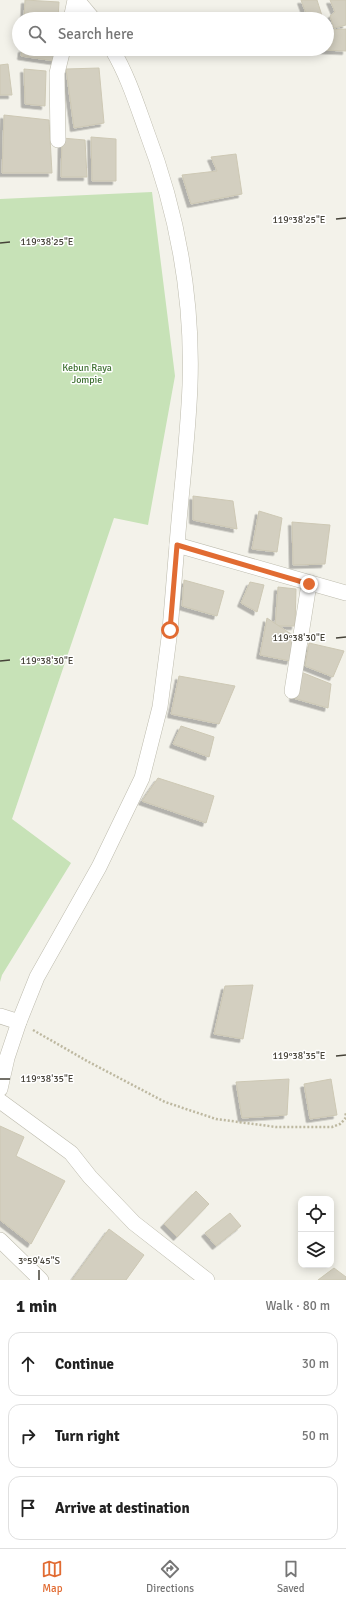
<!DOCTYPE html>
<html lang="en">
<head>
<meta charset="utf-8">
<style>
  body { margin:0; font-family:Signika,sans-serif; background:#f6f6f6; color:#222 }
  .controls { position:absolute; right:12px; bottom:12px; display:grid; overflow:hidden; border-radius:8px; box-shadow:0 2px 10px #0003 }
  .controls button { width:36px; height:36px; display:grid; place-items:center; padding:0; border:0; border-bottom:1px solid #e0e0e0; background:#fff; color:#222; font:20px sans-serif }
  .stop { position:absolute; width:12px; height:12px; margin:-9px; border:3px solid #e16b32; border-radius:50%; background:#fff }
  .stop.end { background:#e16b32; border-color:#fff; box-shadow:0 1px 4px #0008 }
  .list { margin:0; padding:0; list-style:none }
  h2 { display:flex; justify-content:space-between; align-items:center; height:52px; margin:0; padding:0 16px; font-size:17px }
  h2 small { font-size:13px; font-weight:400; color:#767676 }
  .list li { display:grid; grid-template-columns:26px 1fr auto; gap:12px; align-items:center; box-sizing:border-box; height:64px; margin:0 8px 8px; padding:0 8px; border:1px solid #e0e0e0; border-radius:12px }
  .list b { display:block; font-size:15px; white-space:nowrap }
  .list em { font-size:13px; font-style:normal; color:#767676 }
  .icon { flex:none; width:22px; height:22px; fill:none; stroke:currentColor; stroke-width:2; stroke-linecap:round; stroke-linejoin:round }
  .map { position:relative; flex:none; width:346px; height:1280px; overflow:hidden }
  .search { position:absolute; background:#fff; box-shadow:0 2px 10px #0003; left:12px; right:12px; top:12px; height:44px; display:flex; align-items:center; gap:10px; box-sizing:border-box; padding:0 14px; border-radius:22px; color:#767676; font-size:15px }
  .sheet { height:268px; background:#fff }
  nav { display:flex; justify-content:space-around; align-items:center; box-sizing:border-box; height:56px; border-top:1px solid #e0e0e0; background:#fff; font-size:11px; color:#767676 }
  nav a { display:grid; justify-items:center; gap:2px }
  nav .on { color:#e16b32 }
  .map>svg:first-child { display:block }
</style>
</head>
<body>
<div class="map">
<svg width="346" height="1280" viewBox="0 0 346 1280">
  <defs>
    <filter id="shadow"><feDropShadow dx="-3.5" dy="3.5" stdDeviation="0" flood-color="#0004"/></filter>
  </defs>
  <rect width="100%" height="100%" fill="#f3f2ea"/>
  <path fill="#c7e2b7" d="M152 192 175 376 148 525 114 518 12 819 71 863 2 975 0 982V199Z"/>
  <g fill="#d3cfc0" stroke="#cdc8b4" filter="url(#shadow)">
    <path d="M25 0 59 2 58 19H24Z"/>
    <path d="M301 0H317L323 19H308Z"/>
    <path d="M330 0H346V25L334 28 330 16 335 12Z"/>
    <path d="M346 29V51L323 50V49H327V30Z"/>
    <path d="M22 49H56L55 61 21 56Z"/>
    <path d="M8 64 12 95H0V65Z"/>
    <path d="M99 68 104 123 74 128 66 69Z"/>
    <path d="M24 69 46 71 45 106 25 104Z"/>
    <path d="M4 115 49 120 52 173H2Z"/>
    <path d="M91 137 116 139V181H92Z"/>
    <path d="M62 138 85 140 87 177H61Z"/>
    <path d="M236 154 242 194 191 204 182 175 217 171 211 157Z"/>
    <path d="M193 496 233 501 237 529 193 520Z"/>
    <path d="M259 511 282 518 277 552 252 549Z"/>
    <path d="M292 522 330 525 325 564 293 565Z"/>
    <path d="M184 580 224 591 217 616 182 606Z"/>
    <path d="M250 582 264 585 257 612 241 603Z"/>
    <path d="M278 587 296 589 295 626H275Z"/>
    <path d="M267 618 297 638 290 661 260 655Z"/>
    <path d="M309 643 344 651 333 677 305 666Z"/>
    <path d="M296 670 331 684 328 708 293 698Z"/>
    <path d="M179 676 235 686 219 724 171 714Z"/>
    <path d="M181 726 214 737 209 757 173 744Z"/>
    <path d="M158 778 214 796 206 823 142 801Z"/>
    <path d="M253 985 243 1039 214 1034 225 986Z"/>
    <path d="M289 1079 287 1115 242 1118 236 1082Z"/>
    <path d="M331 1079 337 1115 310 1119 304 1084Z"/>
    <path d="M0 1126 24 1137 16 1156 65 1181 31 1244 0 1220Z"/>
    <path d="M196 1191 209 1204 177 1237 164 1224Z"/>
    <path d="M230 1213 241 1226 216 1246 205 1233Z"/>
    <path d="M109 1229 144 1255 126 1280H72Z"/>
    <path d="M334 1268 346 1277V1280H318Z"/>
  </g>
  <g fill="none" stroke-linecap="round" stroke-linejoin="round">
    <g stroke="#bdbbad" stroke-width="16">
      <g id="minor">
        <path d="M77 0 93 19"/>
        <path d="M71 19 75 0"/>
        <path d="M112 49C127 74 136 102 146 130 177 211 193 298 190 385 188 438 181 492 177 545L346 593"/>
        <path d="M58 140 57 73 63 49"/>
        <path d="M292 691 309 584"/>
        <path d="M0 1016 19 1022"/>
        <path d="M0 1089 7 1058 19 1022 37 977 99 867 142 778 160 707 170 630 177 545"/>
        <path d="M0 1101 71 1153 90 1177 134 1223 207 1280"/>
        <path d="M0 1240 41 1280"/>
      </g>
    </g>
    <path stroke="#bdb8a0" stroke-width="2.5" stroke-dasharray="2 2" stroke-linecap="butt" d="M33 1030 87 1061 165 1102 216 1119 276 1127H332L340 1124 345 1119 346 1112"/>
    <use href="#minor" stroke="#fff" stroke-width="15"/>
  </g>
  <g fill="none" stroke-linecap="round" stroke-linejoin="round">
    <path stroke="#e16b32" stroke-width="5" d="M170 630 177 545 309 584"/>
  </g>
  <path fill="none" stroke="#464339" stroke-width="1.5" d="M336 219 346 218M0 243 10 242M336 638 346 637M0 661 10 660M336 1056 346 1055M0 1079H10M39 1270V1280"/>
  <g text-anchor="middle" stroke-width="3" stroke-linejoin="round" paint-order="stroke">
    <g font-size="10" fill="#3f7132" stroke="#fff">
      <text x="87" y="371">Kebun Raya<tspan x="87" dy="12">Jompie</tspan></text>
    </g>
  </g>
  <g font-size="10" text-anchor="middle" fill="#464339" stroke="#fff" stroke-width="3" stroke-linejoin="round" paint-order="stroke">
    <text x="299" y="223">119°38'25"E</text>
    <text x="47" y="245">119°38'25"E</text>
    <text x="299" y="641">119°38'30"E</text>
    <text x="47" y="664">119°38'30"E</text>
    <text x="299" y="1059">119°38'35"E</text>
    <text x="47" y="1082">119°38'35"E</text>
    <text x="39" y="1264">3°59'45"S</text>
  </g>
</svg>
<div class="controls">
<button><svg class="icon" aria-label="locate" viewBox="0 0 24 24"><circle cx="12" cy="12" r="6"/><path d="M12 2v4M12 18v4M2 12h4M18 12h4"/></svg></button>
<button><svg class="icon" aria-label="layers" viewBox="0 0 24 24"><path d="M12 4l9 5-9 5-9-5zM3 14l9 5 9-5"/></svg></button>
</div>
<div class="stop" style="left:170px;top:630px"></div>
<div class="stop end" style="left:309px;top:584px"></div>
<div class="search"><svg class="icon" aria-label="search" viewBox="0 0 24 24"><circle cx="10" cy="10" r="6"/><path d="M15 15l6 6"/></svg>Search here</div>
</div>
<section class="sheet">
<h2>1 min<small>Walk · 80 m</small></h2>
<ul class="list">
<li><svg class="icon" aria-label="ahead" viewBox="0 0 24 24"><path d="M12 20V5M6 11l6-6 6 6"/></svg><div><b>Continue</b></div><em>30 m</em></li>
<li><svg class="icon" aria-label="right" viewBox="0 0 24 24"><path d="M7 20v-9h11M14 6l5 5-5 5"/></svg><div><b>Turn right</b></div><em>50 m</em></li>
<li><svg class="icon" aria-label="arrive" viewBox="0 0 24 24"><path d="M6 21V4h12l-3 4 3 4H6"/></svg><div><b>Arrive at destination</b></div></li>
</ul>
</section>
<nav>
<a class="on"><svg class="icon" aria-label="map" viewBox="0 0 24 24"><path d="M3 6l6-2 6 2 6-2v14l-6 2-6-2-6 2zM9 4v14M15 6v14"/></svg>Map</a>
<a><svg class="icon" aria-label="directions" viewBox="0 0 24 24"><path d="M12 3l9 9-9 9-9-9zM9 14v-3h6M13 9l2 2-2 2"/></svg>Directions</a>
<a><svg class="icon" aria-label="saved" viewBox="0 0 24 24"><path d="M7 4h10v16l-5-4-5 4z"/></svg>Saved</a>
</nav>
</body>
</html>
